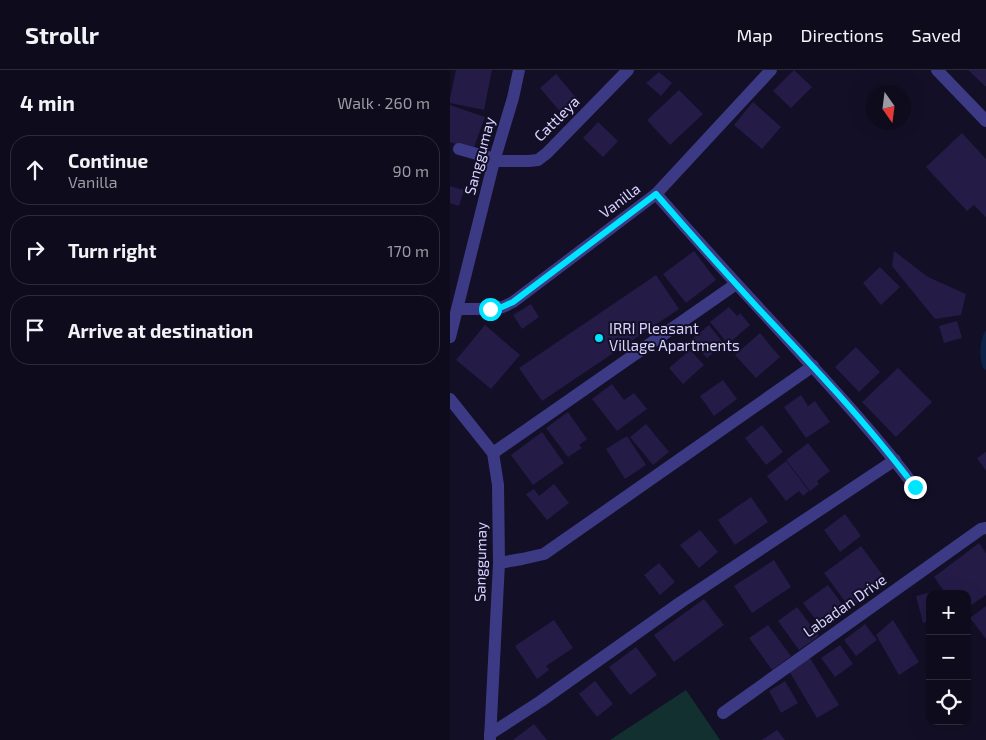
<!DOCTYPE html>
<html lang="en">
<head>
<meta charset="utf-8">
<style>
  body { margin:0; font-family:"Exo 2",sans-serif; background:#171425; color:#f1f3f6 }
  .controls { position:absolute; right:15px; bottom:15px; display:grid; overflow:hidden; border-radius:10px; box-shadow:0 5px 20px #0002 }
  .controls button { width:45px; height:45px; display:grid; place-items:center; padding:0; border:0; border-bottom:1px solid #2e2b3b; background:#0e0b1c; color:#f1f3f6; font:25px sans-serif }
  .compass { position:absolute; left:416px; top:15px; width:45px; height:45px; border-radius:50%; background:#0e0b1c; box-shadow:0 5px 20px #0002; rotate:166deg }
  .stop { position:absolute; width:15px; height:15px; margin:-11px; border:4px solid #00e5ff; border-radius:50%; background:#fff }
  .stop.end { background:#00e5ff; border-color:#fff; box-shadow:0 1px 5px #0008 }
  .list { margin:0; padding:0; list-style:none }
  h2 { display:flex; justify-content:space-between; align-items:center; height:65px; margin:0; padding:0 20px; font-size:21px }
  h2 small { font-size:16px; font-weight:400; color:#9b9ba3 }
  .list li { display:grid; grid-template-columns:32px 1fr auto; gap:15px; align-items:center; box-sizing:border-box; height:70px; margin:0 10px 10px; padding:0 10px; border:1px solid #2e2b3b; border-radius:20px }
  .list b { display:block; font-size:19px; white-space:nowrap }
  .list p { margin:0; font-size:16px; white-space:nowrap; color:#9b9ba3 }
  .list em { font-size:16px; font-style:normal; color:#9b9ba3 }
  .icon { flex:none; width:28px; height:28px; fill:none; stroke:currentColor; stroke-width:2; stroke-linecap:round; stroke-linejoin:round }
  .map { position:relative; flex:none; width:536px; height:670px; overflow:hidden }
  header { display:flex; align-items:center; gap:30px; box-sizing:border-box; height:70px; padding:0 25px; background:#0e0b1c; border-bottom:1px solid #2e2b3b }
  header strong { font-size:24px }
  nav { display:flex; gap:28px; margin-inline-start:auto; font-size:18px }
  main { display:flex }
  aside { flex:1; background:#0e0b1c }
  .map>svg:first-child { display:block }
</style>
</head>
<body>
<header>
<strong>Strollr</strong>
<nav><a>Map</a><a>Directions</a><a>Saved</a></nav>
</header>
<main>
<aside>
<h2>4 min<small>Walk · 260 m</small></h2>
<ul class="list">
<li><svg class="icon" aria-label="ahead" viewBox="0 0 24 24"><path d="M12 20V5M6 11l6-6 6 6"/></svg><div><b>Continue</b><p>Vanilla</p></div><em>90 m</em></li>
<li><svg class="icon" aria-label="right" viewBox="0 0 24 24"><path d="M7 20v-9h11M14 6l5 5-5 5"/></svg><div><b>Turn right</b></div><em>170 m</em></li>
<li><svg class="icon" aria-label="arrive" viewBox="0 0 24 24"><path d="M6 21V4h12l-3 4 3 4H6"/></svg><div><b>Arrive at destination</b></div></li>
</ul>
</aside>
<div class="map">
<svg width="536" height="670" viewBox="0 0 536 670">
  <rect width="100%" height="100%" fill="#130f26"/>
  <path fill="#12302f" d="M236 620 270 670H160Z"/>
  <path fill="#0c2248" d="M536 260V300L533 298C529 287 529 271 536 260Z"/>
  <g fill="#241b47">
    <path d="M6 0H42L34 40 0 33V28Z"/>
    <path d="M344 0 362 17 341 38 323 21Z"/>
    <path d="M518 0H536V16H535Z"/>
    <path d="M209 2 222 13 211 26 196 13Z"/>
    <path d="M106 4 129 31 113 45 90 18Z"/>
    <path d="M229 20 253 44 220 75 197 50Z"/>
    <path d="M303 32 331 57 312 79 284 55Z"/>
    <path d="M0 35 35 47 23 80 0 72Z"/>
    <path d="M148 52 168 71 153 87 133 68Z"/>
    <path d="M512 63 536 89V147L524 135 517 141 476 97Z"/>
    <path d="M0 116 14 120 9 136 0 133Z"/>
    <path d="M244 181 266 210 236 233 213 204Z"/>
    <path d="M444 181 478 207 516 224 511 245 485 249 442 196Z"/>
    <path d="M430 197 450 217 431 235 413 213Z"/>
    <path d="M206 205 229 239 92 331 69 298Z"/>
    <path d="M81 234 89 247 72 259 63 245Z"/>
    <path d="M279 237 287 246 290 243 300 255 278 274 260 252Z"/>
    <path d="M507 251 512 268 494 273 489 256Z"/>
    <path d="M35 255 70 285 41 319 6 290Z"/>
    <path d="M259 255 274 274 257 288 241 270Z"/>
    <path d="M310 263 330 287 306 308 285 285Z"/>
    <path d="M406 277 430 302 409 322 385 297Z"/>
    <path d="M240 280 254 295 233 314 219 298Z"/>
    <path d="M448 298 482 332 446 367 412 332Z"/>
    <path d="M273 310 287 329 264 346 250 326Z"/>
    <path d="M162 314 174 330 184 323 197 339 167 361 142 329Z"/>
    <path d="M351 325 358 336 365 331 380 352 356 368 334 337Z"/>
    <path d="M118 342 137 369 129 375 132 378 118 387 96 358Z"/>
    <path d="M196 354 219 382 203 395 180 367Z"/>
    <path d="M312 355 333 382 316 395 295 368Z"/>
    <path d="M92 362 114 393 83 415 61 385Z"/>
    <path d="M177 366 196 395 175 409 156 379Z"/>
    <path d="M358 373 380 401 367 411 369 414 360 421 336 390Z"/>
    <path d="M536 382V401L527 388Z"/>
    <path d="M336 391 359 421 353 426 349 421 336 431 317 406Z"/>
    <path d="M104 414 119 433 97 450 76 424 84 419 89 426Z"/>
    <path d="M301 427 318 452 285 475 268 450Z"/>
    <path d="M395 444 411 466 390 482 374 460Z"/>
    <path d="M250 460 268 482 249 498 230 475Z"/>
    <path d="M529 473 536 483V525L517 538V524H496L484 507Z"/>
    <path d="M411 476 437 511 400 538 374 503Z"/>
    <path d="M324 490 341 517 302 543 284 516Z"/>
    <path d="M209 493 225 512 210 525 194 505Z"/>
    <path d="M378 515 397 541 373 559 353 533Z"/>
    <path d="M489 520 490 524H480V551L473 553 466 526Z"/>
    <path d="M254 529 274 555 224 592 204 565Z"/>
    <path d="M536 536V569L520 548Z"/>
    <path d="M347 537 369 566 349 580 328 551Z"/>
    <path d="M104 550 123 578 96 596 99 600 87 609 65 576Z"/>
    <path d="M443 550 469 592 449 605 426 565Z"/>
    <path d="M415 554 427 570 406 586 394 570Z"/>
    <path d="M318 555 341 586 322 600 299 568Z"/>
    <path d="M390 575 403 594 385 607 371 588Z"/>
    <path d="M186 577 207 605 180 625 159 597Z"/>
    <path d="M360 588 389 635 367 648 339 601Z"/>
    <path d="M145 611 163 634 147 647 129 624Z"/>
    <path d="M335 611 348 633 331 643 319 621Z"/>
    <path d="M84 654 97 670H63Z"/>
    <path d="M327 660 335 670H312Z"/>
  </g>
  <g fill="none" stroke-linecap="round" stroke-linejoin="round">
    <g stroke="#3d3a85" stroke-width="12">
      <path d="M487 0 536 51"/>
      <path d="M9 79 45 89"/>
      <path d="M44 91H79L88 90 97 83 178 0"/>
      <path d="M206 124C243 166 280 207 318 248 368 303 420 357 465 417"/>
      <path d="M8 239H40L53 237 63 232 206 124 321 0"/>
      <path d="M0 267 44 91 63 28 69 0"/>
      <path d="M0 329 43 383 48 415 49 493 40 669"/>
      <path d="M43 383 286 214"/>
      <path d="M49 493 72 489 94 484 363 296"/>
      <path d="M273 643 531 459 536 458"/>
      <path d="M40 664 91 631 231 532 445 390"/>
    </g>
  </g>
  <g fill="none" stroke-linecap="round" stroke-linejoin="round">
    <path stroke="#00e5ff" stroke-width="6" d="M40 239 52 237 63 232 206 124C239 162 273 200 307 237 362 295 417 353 465 417"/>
  </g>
  <circle fill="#00e5ff" stroke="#130f26" stroke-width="2" cx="149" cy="268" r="5"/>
  <g text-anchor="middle" stroke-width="4" stroke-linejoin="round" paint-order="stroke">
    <g font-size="15" fill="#d9d4ff" stroke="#130f26">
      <text transform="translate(107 49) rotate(-45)" y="5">Cattleya</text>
      <text transform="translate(30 86) rotate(-75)" y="5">Sanggumay</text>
      <text transform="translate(170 131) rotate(-37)" y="5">Vanilla</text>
      <text transform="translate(31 492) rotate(-89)" y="5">Sanggumay</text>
      <text transform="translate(395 536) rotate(-35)" y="5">Labadan Drive</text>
    </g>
    <g font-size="15" fill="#d9d4ff" stroke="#130f26" text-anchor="start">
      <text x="159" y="264">IRRI Pleasant<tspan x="159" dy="17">Village Apartments</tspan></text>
    </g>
  </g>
</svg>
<div class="controls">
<button>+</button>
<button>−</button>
<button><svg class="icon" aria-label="locate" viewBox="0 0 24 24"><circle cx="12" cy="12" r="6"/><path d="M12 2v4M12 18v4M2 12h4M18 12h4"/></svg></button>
</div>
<svg class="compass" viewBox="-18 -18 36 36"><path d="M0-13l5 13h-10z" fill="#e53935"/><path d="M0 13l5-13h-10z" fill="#9b9ba3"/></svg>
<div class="stop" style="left:40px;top:239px"></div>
<div class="stop end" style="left:465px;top:417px"></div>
</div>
</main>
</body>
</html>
